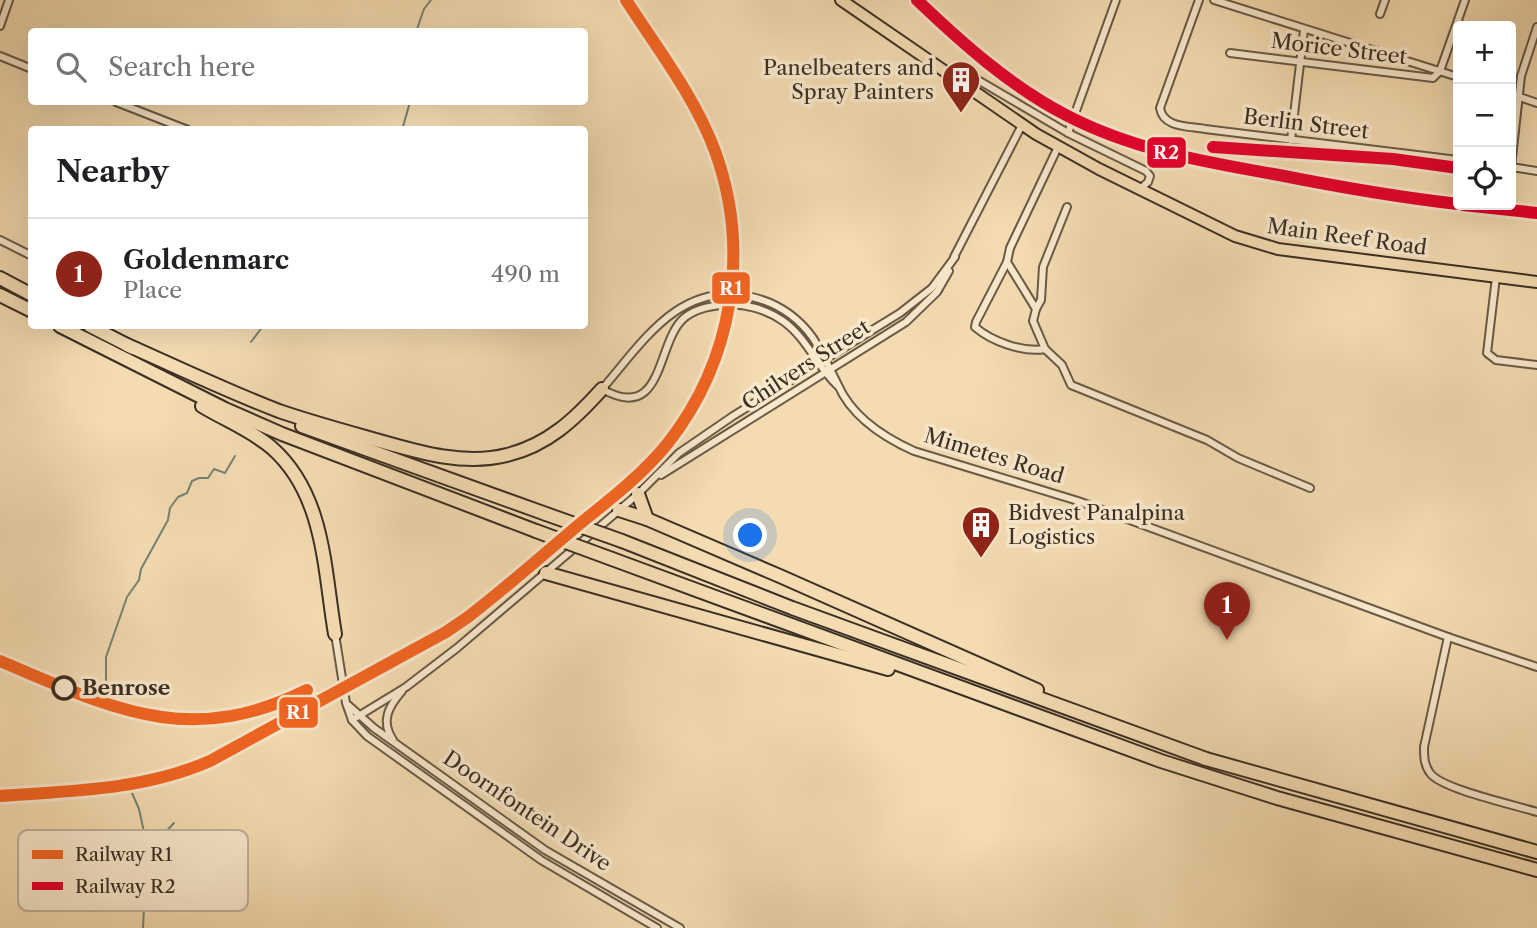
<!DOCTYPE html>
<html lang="en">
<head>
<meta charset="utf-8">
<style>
  body { margin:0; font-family:"Libre Caslon Text",serif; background:#f6f6f6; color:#202124 }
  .controls { position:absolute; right:21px; top:21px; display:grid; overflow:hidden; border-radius:7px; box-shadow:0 7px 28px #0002 }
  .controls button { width:63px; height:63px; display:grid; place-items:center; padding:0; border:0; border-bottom:2px solid #e0e0e0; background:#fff; color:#202124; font:35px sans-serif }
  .you { position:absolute; left:751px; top:536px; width:24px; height:24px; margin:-18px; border:5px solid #fff; border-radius:50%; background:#1a73e8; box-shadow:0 0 0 10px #1a73e833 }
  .badge { display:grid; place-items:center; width:46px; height:46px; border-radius:50%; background:#8f2418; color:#fff; font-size:23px; font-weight:700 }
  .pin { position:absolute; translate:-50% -58px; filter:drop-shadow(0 2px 4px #0008) }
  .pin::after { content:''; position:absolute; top:37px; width:24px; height:21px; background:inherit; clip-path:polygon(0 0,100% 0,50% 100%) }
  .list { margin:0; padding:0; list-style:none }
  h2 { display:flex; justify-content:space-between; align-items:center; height:91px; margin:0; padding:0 28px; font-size:30px }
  h2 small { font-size:23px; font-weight:400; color:#757577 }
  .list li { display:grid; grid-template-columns:46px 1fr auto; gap:21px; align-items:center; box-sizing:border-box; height:112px; padding:0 28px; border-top:2px solid #e0e0e0 }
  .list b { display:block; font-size:26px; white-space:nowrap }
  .list p { margin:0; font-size:23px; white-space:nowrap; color:#757577 }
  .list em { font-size:23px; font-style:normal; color:#757577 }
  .icon { flex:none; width:38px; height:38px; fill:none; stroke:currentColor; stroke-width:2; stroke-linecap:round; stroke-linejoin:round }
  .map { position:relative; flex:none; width:1537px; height:928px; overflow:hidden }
  .search { position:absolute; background:#fff; box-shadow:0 7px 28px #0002; left:28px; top:28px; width:560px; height:77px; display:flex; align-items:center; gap:18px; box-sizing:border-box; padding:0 24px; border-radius:7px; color:#757577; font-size:26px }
  .panel { position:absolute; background:#fff; box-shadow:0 7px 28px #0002; left:28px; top:126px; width:560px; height:203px; border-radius:7px }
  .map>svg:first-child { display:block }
</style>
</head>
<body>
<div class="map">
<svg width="1537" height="928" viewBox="0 0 1537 928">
  <rect width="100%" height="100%" fill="#f4dbb1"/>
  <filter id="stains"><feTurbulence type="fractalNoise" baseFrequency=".00286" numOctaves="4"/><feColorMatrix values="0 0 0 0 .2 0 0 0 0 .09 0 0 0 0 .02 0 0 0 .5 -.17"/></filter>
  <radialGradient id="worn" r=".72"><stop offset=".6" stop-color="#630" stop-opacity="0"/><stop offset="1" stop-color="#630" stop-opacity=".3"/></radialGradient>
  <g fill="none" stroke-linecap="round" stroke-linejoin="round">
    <g stroke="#758373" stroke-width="2">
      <path d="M416 32 424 9 431 0"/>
      <path d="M402 130 410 102"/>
      <path d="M251 342 263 326"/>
      <path d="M106 689V657L127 597 139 580 141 569 168 520 170 508 178 497 187 493 192 481 199 478H208L214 469 225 473 235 456"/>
      <path d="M132 793 139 809 147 846 143 928"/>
      <path d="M148 845 161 837 174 823"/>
    </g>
    <g stroke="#685a47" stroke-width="10">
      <g id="street">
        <path d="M1199 0 1160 108C1163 128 1189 126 1205 129L1458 160"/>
        <path d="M1214 0 1458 77"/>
        <path d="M1380 14 1385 0"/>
        <path d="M0 26 9 0"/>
        <path d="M1230 53 1433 78 1440 71 1465 0"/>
        <path d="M0 56 32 69"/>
        <path d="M965 85 972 79 978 80 1068 133 1146 171 1150 176 1148 182 1140 189"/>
        <path d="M1511 94 1537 103"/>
        <path d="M116 102 188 130"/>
        <path d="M1068 133 1116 0"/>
        <path d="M1291 140 1304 30"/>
        <path d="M1058 147 1010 248 1007 262 1036 309 1033 321 1045 349 1062 365 1071 385 1207 440 1238 458 1310 488"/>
        <path d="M1511 167 1521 76 1537 27"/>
        <path d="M1511 167 1537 171"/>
        <path d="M0 240 32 256"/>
        <path d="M954 257 1022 125"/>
        <path d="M1007 262 976 322 975 327C991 341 1023 353 1045 349"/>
        <path d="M1496 277 1487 353 1496 360 1537 365"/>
        <path d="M1036 309 1041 300 1043 267 1067 207"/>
        <path d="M838 386C817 367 807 338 783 321 766 309 744 303 723 305 709 306 694 309 683 319 656 344 664 424 602 389 643 342 680 280 752 297 777 303 798 317 813 338 823 354 830 369 838 385 852 417 883 437 914 451L1078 501 1448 637 1537 667"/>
        <path d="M661 475 906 322 937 292 949 271"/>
        <path d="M335 634 346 703 352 720 367 736 541 860 657 928"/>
        <path d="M1448 637 1424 747C1424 756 1424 765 1430 773 1441 789 1515 805 1537 812"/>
        <path d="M348 705 374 728 545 850 680 928"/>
        <path d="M352 720 406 687 457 648 638 494 679 453 733 416 900 313 932 288 955 257"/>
        <path d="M393 740C380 721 389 706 402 691"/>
      </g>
    </g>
    <g stroke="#3a2f24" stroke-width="14">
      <path id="primary" d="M841 0 1036 134 1099 169 1235 236 1278 249 1537 282"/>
    </g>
    <g stroke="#3a2f24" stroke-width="16">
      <g id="highway">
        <path d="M0 278 32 295"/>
        <path d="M0 295 32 311"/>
        <path d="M60 326 225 409 282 434 536 531"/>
        <path d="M90 326 133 348"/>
        <path d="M127 345C177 367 227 391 279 411 311 422 344 431 376 440 418 452 464 466 507 455 548 445 575 419 602 389"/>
        <path d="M202 406C225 420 251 430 272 448 325 495 324 570 335 634"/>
        <path d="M302 426 546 514"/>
        <path d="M638 494 647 519"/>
        <path d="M619 510 647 519 782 577 1037 690"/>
        <path d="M622 541 792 608 1206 759 1537 852"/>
        <path d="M612 559 1161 761 1277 798 1537 870"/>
        <path d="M546 573 888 669"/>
      </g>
    </g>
    <use href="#street" stroke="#f8e8cc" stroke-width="6"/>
    <use href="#primary" stroke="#f4dbb1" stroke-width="10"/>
    <use href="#highway" stroke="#f4dbb1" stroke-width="12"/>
    <g stroke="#3a2f24" stroke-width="16" stroke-linecap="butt">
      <g id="highway-bridge">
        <path d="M546 514 622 541"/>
        <path d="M536 531 612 559"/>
      </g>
    </g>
    <use href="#highway-bridge" stroke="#f4dbb1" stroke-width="12"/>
    <g stroke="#f8e8cc" stroke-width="18">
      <g id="rail-1">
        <path d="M0 661C112 708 188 749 307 690"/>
        <path d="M0 796C72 791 144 790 210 761L446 632 468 617C507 587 544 554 582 522 612 498 644 473 668 443 733 360 751 250 715 151 695 97 657 48 626 0"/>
      </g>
    </g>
    <g stroke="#f8e8cc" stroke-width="18">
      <g id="rail-2">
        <path d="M917 0C962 43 1009 85 1064 114 1132 150 1205 162 1279 175 1339 187 1397 197 1458 204"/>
        <path d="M1213 147 1393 159 1458 168"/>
        <path d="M1463 205 1537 213"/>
      </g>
    </g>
    <use href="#rail-1" stroke="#f26522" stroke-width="12"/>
    <use href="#rail-2" stroke="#e4002b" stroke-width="12"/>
  </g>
  <defs>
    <g id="building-pin" transform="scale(2.0125)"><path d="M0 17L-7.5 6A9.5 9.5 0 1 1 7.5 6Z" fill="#8f2418" stroke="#f8e8cc"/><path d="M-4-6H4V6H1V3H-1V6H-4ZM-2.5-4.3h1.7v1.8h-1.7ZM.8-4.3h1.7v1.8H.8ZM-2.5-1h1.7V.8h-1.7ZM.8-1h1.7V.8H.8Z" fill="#fff"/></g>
  </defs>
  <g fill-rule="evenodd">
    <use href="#building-pin" x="961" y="80"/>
    <use href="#building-pin" x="981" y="525"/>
  </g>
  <circle fill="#f8e8cc" stroke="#3a2f24" stroke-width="3.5" cx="64" cy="688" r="11"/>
  <g text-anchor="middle" stroke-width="7" stroke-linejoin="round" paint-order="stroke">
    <g font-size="21" fill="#3a2f24" stroke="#f8e8cc">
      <text transform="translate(1339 49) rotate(7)" y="7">Morice Street</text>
      <text transform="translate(1306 124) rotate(7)" y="7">Berlin Street</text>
      <text transform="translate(1347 237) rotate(8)" y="7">Main Reef Road</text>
      <text transform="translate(806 365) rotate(-33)" y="7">Chilvers Street</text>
      <text transform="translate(994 456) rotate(17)" y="7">Mimetes Road</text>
      <text transform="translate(527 811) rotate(34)" y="7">Doornfontein Drive</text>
    </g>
    <g font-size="21" fill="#3a2f24" stroke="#f8e8cc" text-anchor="end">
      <text x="934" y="75">Panelbeaters and<tspan x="934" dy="24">Spray Painters</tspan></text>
      <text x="1008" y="520" text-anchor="start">Bidvest Panalpina<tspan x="1008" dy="24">Logistics</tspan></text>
    </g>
    <g font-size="21" font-weight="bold" fill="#3a2f24" stroke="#f8e8cc" text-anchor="start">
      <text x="82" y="695">Benrose</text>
    </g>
  </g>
  <rect x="18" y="830" width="230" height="81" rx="10" fill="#f8e8cc" stroke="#bfb09a" stroke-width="2"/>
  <rect x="32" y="850" width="31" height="9" fill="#f26522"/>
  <rect x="32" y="882" width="31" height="8" fill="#e4002b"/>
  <g font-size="19" fill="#3a2f24">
    <text x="75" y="861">Railway R1</text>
    <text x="75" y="893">Railway R2</text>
  </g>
  <g stroke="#f8e8cc" stroke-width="2.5">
    <rect x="1146" y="136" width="41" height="33" rx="7" fill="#e4002b"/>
    <rect x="711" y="271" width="40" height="34" rx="7" fill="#f26522"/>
    <rect x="278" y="696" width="41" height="33" rx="7" fill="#f26522"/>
  </g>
  <g font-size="19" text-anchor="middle" font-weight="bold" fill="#fff">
    <text x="1166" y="159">R2</text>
    <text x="731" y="295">R1</text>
    <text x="298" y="719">R1</text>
  </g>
  <rect width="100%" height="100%" filter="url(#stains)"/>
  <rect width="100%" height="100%" fill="url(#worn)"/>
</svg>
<div class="controls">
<button>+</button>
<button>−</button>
<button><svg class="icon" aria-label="locate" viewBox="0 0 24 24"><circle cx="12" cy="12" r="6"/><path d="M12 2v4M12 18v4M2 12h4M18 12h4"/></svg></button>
</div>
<div class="you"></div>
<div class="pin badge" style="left:1227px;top:640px">1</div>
<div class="search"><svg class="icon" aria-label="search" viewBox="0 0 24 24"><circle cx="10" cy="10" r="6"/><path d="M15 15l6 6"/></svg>Search here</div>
<section class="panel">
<h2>Nearby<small></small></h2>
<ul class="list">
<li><span class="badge">1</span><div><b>Goldenmarc</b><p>Place</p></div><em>490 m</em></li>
</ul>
</section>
</div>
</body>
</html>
